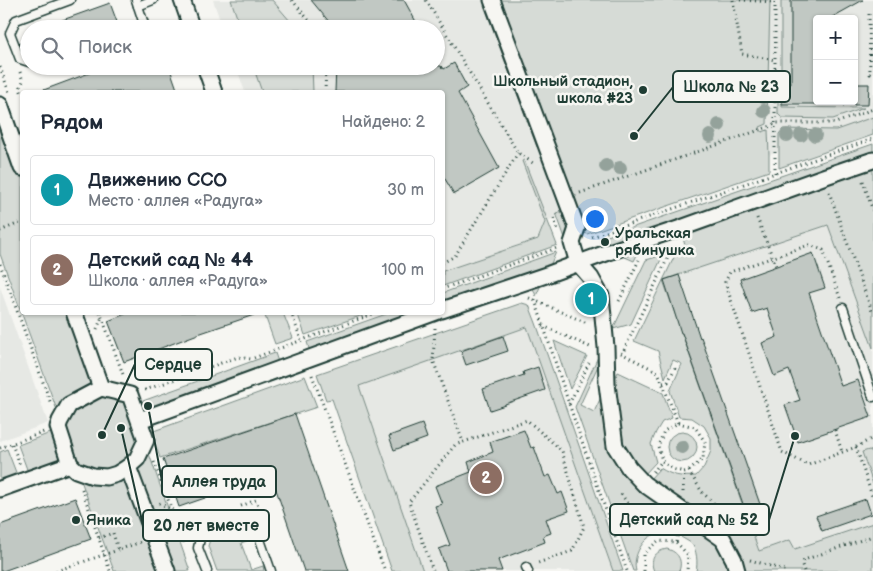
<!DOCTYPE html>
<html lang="ru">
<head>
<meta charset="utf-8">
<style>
  body { margin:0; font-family:"Balsamiq Sans",sans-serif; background:#f2f2f3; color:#1f2937 }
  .controls { position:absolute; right:15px; top:15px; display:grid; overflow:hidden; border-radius:5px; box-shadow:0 1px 4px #0004 }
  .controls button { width:45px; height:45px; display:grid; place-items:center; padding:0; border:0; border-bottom:1px solid #e0e1e3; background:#fff; color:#1f2937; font:25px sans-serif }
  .you { position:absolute; left:594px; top:218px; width:18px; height:18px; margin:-12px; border:4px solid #fff; border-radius:50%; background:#1a73e8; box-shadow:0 0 0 8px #1a73e833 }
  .badge { display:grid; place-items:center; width:32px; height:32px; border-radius:50%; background:#1a73e8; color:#fff; font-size:16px; font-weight:700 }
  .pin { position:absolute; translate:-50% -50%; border:2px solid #fff; box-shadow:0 1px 5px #0006 }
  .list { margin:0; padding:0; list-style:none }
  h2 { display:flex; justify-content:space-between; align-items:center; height:65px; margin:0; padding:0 20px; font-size:21px }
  h2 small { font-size:16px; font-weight:400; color:#747a83 }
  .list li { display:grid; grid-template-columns:32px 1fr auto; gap:15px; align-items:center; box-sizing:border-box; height:70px; margin:0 10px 10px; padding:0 10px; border:1px solid #e0e1e3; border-radius:5px }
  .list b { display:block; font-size:19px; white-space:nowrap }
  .list p { margin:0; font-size:16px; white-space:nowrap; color:#747a83 }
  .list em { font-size:16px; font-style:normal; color:#747a83 }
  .icon { flex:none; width:28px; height:28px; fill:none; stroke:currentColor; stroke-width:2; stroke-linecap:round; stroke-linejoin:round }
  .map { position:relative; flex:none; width:873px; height:571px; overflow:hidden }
  .search { position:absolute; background:#fff; box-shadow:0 1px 4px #0004; left:20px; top:20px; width:425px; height:55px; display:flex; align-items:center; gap:12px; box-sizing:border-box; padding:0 18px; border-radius:28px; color:#747a83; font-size:19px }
  .panel { position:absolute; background:#fff; box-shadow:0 1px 4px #0004; left:20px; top:90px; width:425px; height:225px; border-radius:5px }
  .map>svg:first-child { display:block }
</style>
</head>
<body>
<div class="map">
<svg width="873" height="571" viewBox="0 0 873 571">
  <rect width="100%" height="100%" fill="#f6f6f2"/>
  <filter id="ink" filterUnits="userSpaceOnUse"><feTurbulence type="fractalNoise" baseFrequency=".02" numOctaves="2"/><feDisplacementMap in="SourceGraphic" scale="10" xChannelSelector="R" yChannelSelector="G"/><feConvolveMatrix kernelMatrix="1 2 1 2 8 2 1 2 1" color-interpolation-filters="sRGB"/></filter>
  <g filter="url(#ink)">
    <g fill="#e6e8e4" fill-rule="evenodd">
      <path d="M213 0H873V120L769 155 579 207 545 222 537 239 443 271 442 92H245L236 66H436V29H223ZM817 19H854V101H817Z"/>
      <path d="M828 225 873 348V523L795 549 790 540 759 551 663 280Z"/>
      <path d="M0 287 48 423 0 441Z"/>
      <path d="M527 327 613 571H423L358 386Z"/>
    </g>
    <g fill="#d6dbd6" stroke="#7a8c85">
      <path d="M231 0H272L297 29H241Z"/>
      <path d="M499 0H770L767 124 760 127 762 132 768 130 769 155V171L587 234 584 233 572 200 576 197V195L571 191Z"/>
      <path d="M781 0H793V87L782 89V107L864 108 833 119 782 118 778 114V84L781 83Z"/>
      <path d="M489 3 540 145 537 147 484 5Z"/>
      <path d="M253 66H312L313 92H262Z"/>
      <path d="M0 115 22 178V312L70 313 96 386 58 413 0 254Z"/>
      <path d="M873 117V135L779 168V134L783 129 836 130Z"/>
      <path d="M873 144V158L602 249 599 239Z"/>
      <path d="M524 160 557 245 443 286V271L538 239 545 222 522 161Z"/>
      <path d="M873 167V348L828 225 663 280 759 551 790 540 795 549 873 523V571H744L742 565 649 480 660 468C673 476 680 477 696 476L704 467 711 451V438L704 426 692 418 679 417 670 391 682 364 673 360 665 378 658 351 634 341 678 249 685 246 682 233Z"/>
      <path d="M565 210 574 234 568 232 565 238 556 213Z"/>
      <path d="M673 235 670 240 639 251 634 261 616 253Z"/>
      <path d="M556 252 549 268 443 307V293Z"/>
      <path d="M663 255 631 324 613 329 646 260Z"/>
      <path d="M543 280 536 296 533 288 442 319 441 315Z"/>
      <path d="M522 303 529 305 536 323 623 571H613L527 327 359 386 423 571H392L332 399 326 400 317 374Z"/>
      <path d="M297 312H369V313L305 335Z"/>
      <path d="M264 313H283L293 338 275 344Z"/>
      <path d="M389 313H427L311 355 307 342Z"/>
      <path d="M430 320 431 323 315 365 313 362Z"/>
      <path d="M554 341 587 356 570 389Z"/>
      <path d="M602 348V357L580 405 594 412 602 395 611 447 678 513 675 533C670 533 664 532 659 533 643 536 632 556 636 571H633L575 407Z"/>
      <path d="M275 353 279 365 144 414 140 402Z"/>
      <path d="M618 372 663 393 672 418 662 422 656 432 651 444 656 462 644 475 622 445 611 387Z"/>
      <path d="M305 376 317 407 160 458 151 432Z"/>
      <path d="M97 394 114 396 125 402 141 437 134 456 108 473 83 467 73 459 63 425 72 408Z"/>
      <path d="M56 431 66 458 28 472 18 445Z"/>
      <circle cx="682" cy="447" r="15"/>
      <path d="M147 448 190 571H171L133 467Z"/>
      <path d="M7 449 17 475 0 481V452Z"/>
      <path d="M869 450 873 452V484L862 452Z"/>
      <path d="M126 472 162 571H114L79 475Z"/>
      <path d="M685 518 716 542 727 563 730 571H696C698 563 697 549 691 543 688 541 684 539 681 537Z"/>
      <path d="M237 525 248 529 251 536 249 540 241 543 251 570 263 566 264 571H217L208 546 211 536Z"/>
      <path d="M667 549C678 552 683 560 679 571H654C649 560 655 551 667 549Z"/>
    </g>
    <g fill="#c1c8c3" stroke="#1f3d34">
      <path d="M311 0H404L420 29H335Z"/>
      <path d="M791 0H863L829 19H817V104H782V84H791Z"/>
      <path d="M110 3 117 22 98 29H43V27Z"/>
      <path d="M454 63 467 87 458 93 499 168 454 194 442 174V92H335L336 66H441L442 69V66L444 69Z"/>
      <path d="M108 66H169L178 92H41V91Z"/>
      <path d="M854 84H869L868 105H854Z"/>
      <path d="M813 253 825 288 809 293 841 386 858 380 871 417 798 442 785 405 800 400 789 370 774 376 762 343 777 337 767 308 752 313 740 279Z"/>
      <path d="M679 275 700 338 701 337 767 524 752 529 682 333H681L664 280Z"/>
      <path d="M130 312H254V315L198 334 124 362 108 321Z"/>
      <path d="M503 336 508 351 466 365 461 351Z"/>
      <path d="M538 367 545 390 505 404V405L490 410 483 389 524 375 523 372Z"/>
      <path d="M295 414 317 478 349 571H304L271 475 179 507 163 459Z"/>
      <path d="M422 424 427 438 394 450 389 436Z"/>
      <path d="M524 430 531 448 534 447 545 477 550 475 558 494 562 492 569 511 546 519 551 533 543 536 545 542 498 560 502 571H447L439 549 450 545 435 506 442 504 435 486 471 472 468 462 493 452 490 442Z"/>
      <path d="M75 498 91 539 3 571H0V525Z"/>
      <path d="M866 499 871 514 822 531 816 516Z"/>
    </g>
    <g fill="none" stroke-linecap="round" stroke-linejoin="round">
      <g stroke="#1f3d34" stroke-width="11">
        <g id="lane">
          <path d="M138 6 153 0"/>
          <path d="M132 29 144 24 136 0"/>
          <path d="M29 62 20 59 10 33 16 20 70 0"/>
          <path d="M843 308 873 397"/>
          <path d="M526 567 528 571"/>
          <path d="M207 571 198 548 202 529 237 518 255 525 271 571"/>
        </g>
      </g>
      <g stroke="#1f3d34" stroke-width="19">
        <g id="street">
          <path d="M182 0 192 29"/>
          <path d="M492 0 577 228 572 243 578 263 591 278 601 296 606 347 607 384 615 446 629 468 644 484 723 539 734 560 737 571"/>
          <path d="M205 66 214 92"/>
          <path d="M0 105 22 168"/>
          <path d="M442 310 549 274 609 252 681 228 823 177 873 160"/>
          <path d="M74 312 101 388"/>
          <path d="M101 388 130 395 146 440 137 459 128 467 117 474 107 477 93 476 76 470 70 464 58 427 60 421 69 405Z"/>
          <path d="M140 420 436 312"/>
          <path d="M128 467 167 571"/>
          <path d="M0 489 70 464"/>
        </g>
      </g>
      <g stroke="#1f3d34" stroke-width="3" stroke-dasharray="1 4" stroke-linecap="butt">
        <path d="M292 0 316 29"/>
        <path d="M426 0 518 153 533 163"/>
        <path d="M733 0 742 54 775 60"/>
        <path d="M740 0 775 2"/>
        <path d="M869 14 870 74 873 72"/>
        <path d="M0 67 9 92"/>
        <path d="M20 72 23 81 20 88 22 94"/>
        <path d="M325 92 326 66"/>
        <path d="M775 173V0"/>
        <path d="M863 181 873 211"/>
        <path d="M829 192 873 314"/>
        <path d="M580 193 771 126 775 123H836L873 109"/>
        <path d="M554 218 558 232"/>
        <path d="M757 218 776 266"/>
        <path d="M0 231 22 222"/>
        <path d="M592 237 873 139"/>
        <path d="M442 263 455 256 518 153"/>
        <path d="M0 264 51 404"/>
        <path d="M442 289 557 248"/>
        <path d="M529 298 587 323"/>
        <path d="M840 298 823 250 809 245 730 272 725 282 782 452 808 465 856 447 873 438"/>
        <path d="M535 300 569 404 627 571"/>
        <path d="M619 301 639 260"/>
        <path d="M100 312 124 377"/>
        <path d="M291 312 301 340"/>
        <path d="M543 326 590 347"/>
        <path d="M435 328 433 360 463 442"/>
        <path d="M97 329 102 317"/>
        <path d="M624 350 672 249"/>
        <path d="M621 353 658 372 678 423"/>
        <path d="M312 375 385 571"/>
        <path d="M663 383 668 382 676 366"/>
        <path d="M145 390 238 357 251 359 378 312"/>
        <path d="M569 404 589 363"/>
        <path d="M678 423 695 427 705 442 703 459 689 471 684 472 672 469 662 461 658 446 664 431Z"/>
        <path d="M835 430 842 452"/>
        <path d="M12 444 20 465"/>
        <path d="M856 447 873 499"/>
        <path d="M0 448 44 432"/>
        <path d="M154 462 185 545"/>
        <path d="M689 471 702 492 724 513 730 523"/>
        <path d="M653 472 662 461"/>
        <path d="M82 489 110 571"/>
        <path d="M683 492 684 472"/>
        <path d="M621 494 635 513 641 532"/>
        <path d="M159 503 171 509"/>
        <path d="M241 506 256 500 261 514"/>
        <path d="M168 532 192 522"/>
        <path d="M99 538 113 533 118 550 141 542"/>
        <path d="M676 542 679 528"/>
        <path d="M750 560 788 571"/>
        <path d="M56 571 118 550"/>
        <path d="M433 571 409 502 455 445 527 420 562 451 584 527 572 551 538 563"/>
        <path d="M644 571V553L658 541 676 542 688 555 687 571"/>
        <path d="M804 571 802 565 804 560 870 537 873 539"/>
        <path d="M870 571 873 570"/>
      </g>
      <use href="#lane" stroke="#f6f6f2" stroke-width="8"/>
      <use href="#street" stroke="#f6f6f2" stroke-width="15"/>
    </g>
    <g fill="#94a29b">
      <circle cx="764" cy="97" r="7"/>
      <circle cx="764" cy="111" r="7"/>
      <circle cx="719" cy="125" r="7"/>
      <circle cx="787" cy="135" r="7"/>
      <circle cx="801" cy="135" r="7"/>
      <circle cx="815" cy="135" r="7"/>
      <circle cx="710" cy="136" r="7"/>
      <circle cx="606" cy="166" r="7"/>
      <circle cx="620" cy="168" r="7"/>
      <circle cx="682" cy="447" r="7"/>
    </g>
  </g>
  <g fill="#1f3d34" stroke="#f6f6f2" stroke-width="2">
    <circle cx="643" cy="90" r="5"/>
    <circle cx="605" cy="242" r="5"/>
    <circle cx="76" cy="520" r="5"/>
  </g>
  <g text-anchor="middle" stroke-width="5" stroke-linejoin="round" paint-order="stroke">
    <g font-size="15" font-weight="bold" fill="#1f3d34" stroke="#f6f6f2" text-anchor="start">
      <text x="633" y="86" text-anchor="end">Школьный стадион,<tspan x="633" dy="17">школа #23</tspan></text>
      <text x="615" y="238">Уральская<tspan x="615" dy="17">рябинушка</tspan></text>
      <text x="86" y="525">Яника</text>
    </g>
  </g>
  <path fill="none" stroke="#1f3d34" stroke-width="2" d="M634 136L673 87M102 435L135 364M148 406L162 481M795 436L769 520M121 428L143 525"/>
  <g fill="#1f3d34" stroke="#f6f6f2" stroke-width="2">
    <circle cx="634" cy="136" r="5"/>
    <circle cx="102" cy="435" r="5"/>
    <circle cx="148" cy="406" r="5"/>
    <circle cx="795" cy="436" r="5"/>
    <circle cx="121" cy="428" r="5"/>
  </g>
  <g fill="#f6f6f2" stroke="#1f3d34" stroke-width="2">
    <rect x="673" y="71" width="117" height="31" rx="5"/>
    <rect x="135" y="349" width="77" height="31" rx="5"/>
    <rect x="162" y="466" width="114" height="31" rx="5"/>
    <rect x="610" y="504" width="159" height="31" rx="5"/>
    <rect x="143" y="510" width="126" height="31" rx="5"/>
  </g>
  <g font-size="16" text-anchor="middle" font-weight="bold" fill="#1f3d34">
    <text x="731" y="92">Школа № 23</text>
    <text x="173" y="370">Сердце</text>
    <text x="219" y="487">Аллея труда</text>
    <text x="689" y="525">Детский сад № 52</text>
    <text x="206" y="531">20 лет вместе</text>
  </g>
</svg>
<div class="controls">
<button>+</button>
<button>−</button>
</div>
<div class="you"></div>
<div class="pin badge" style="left:591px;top:299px;background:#0f9aa8">1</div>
<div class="pin badge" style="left:486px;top:478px;background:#8d6e63">2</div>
<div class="search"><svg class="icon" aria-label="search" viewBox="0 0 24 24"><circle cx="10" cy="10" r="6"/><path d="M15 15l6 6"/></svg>Поиск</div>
<section class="panel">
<h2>Рядом<small>Найдено: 2</small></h2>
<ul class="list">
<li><span class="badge" style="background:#0f9aa8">1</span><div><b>Движению ССО</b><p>Место · аллея «Радуга»</p></div><em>30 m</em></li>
<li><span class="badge" style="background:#8d6e63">2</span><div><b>Детский сад № 44</b><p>Школа · аллея «Радуга»</p></div><em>100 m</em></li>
</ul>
</section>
</div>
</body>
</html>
